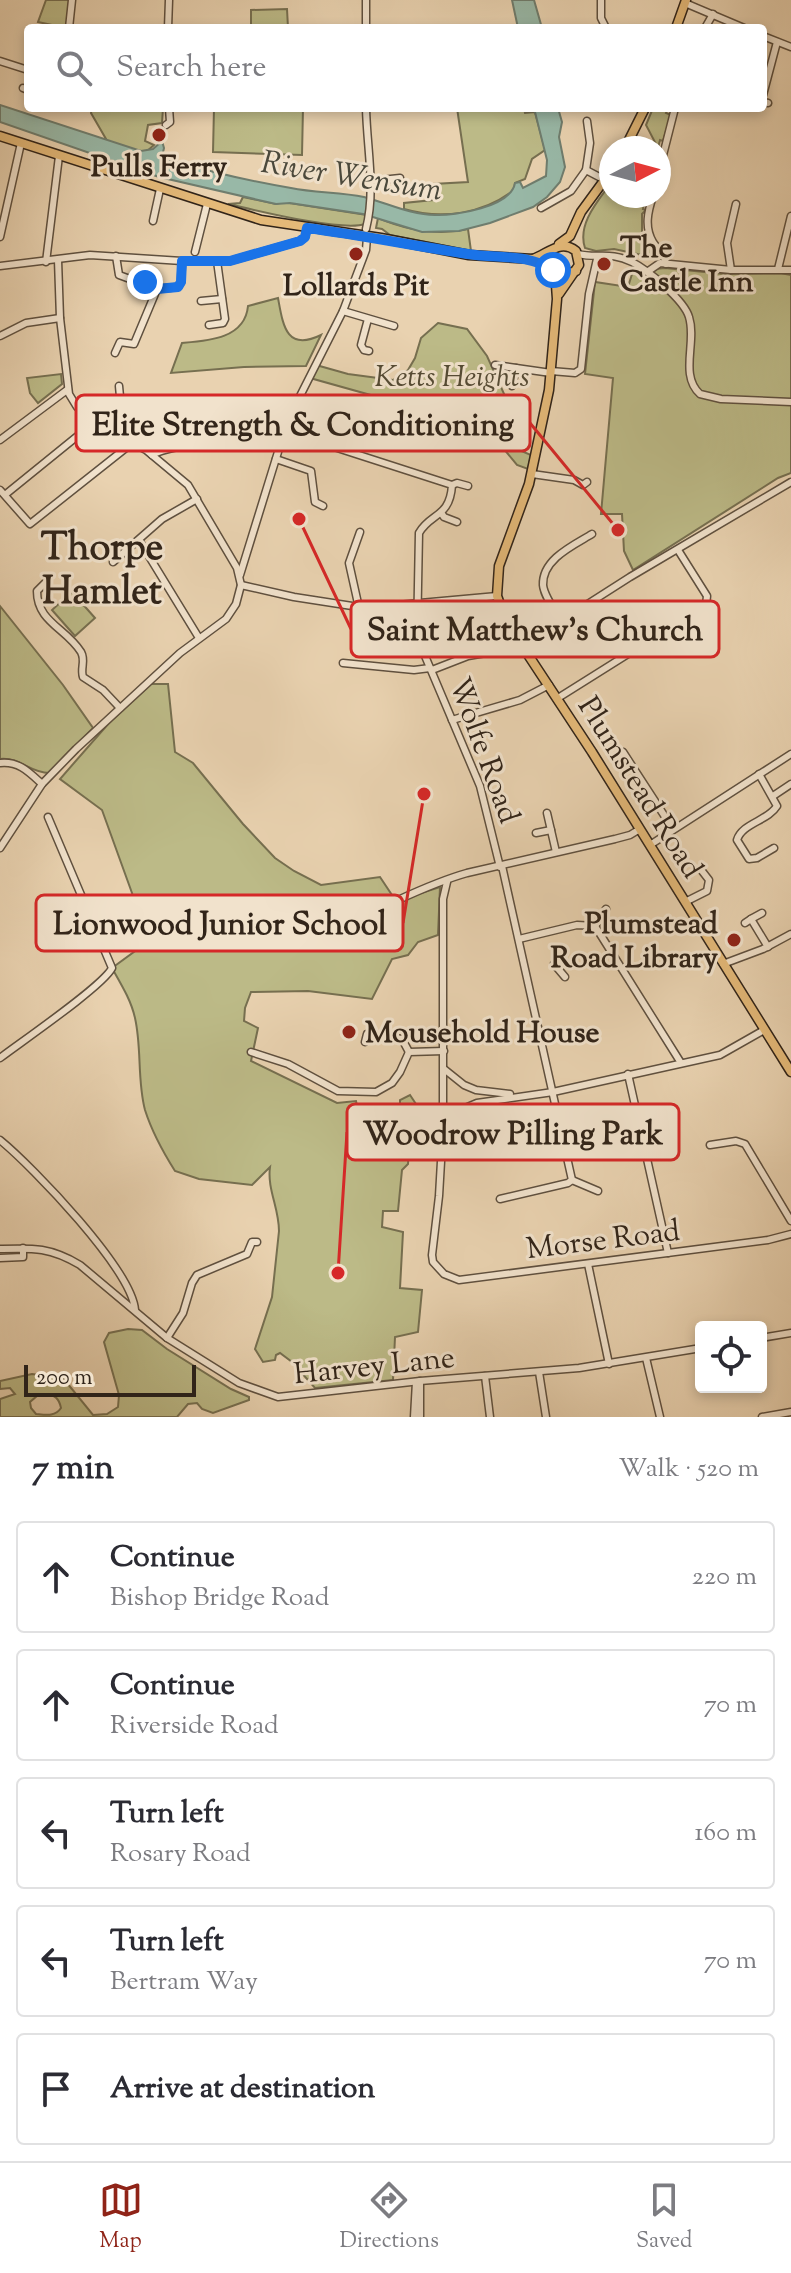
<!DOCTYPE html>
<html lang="en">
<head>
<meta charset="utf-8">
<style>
  body { margin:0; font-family:"Sorts Mill Goudy",serif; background:#f7f7f7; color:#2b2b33 }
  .controls { position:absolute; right:24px; bottom:24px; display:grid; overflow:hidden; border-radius:8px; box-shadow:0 4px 12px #0003 }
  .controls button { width:72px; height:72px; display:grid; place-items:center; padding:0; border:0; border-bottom:2px solid #e1e1e2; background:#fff; color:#2b2b33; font:40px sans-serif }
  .compass { position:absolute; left:599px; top:136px; width:72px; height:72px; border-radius:50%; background:#fff; box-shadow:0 4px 12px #0003; rotate:84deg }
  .scale { position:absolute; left:24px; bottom:20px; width:172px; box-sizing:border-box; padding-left:8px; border:4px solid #312419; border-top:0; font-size:22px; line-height:28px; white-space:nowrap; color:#312419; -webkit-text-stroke:6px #f1e2cc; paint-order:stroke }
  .stop { position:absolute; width:24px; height:24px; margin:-18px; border:6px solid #1a73e8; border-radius:50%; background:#fff }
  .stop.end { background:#1a73e8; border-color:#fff; box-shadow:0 2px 8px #0008 }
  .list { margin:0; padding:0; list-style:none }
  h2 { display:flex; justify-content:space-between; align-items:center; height:104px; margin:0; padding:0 32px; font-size:34px }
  h2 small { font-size:26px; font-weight:400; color:#7c7c81 }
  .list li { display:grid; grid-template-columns:52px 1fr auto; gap:24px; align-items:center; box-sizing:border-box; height:112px; margin:0 16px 16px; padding:0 16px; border:2px solid #e1e1e2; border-radius:8px }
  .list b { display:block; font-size:30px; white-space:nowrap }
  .list p { margin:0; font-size:26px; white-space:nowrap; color:#7c7c81 }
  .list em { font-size:26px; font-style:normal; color:#7c7c81 }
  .icon { flex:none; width:44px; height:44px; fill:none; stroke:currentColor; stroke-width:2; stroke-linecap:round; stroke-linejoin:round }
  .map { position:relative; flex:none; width:791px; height:1417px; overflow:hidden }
  .search { position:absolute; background:#fff; box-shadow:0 4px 12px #0003; left:24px; right:24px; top:24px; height:88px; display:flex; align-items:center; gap:20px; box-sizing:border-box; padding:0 28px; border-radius:8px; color:#7c7c81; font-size:30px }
  .sheet { height:744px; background:#fff }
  nav { display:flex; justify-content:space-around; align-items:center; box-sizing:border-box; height:112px; border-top:2px solid #e1e1e2; background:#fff; font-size:22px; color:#7c7c81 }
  nav a { display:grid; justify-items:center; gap:4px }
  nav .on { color:#8f2418 }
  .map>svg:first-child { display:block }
</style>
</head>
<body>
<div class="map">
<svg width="791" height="1417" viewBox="0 0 791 1417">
  <rect width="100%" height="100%" fill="#e9d2b0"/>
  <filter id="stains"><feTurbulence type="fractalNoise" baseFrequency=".0025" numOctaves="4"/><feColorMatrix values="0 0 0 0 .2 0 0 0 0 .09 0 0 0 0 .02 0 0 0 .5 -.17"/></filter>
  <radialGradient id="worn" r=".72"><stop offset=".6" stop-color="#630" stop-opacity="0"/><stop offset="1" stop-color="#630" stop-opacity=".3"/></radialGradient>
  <g fill="#bcba87" stroke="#766f50" stroke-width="2" fill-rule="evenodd">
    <path d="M46 0H70L66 28 38 22Z"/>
    <path d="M287 9 288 28H251V10Z"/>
    <path d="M92 108H163L162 123 148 125 145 141 154 145 145 153 104 147 106 139 91 113Z"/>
    <path d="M214 108H303L302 155 213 152Z"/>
    <path d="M457 108H524L525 113 535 112 545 150 532 159 525 179 515 183 514 190C483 214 442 220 404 209V203L433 200V184L468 182Z"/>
    <path d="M653 108H668L666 113 671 115 663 141 660 140 658 148 646 125Z"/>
    <path d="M611 183V196H646L643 209 646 210 642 214V232L656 255V258L614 249 596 251 585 248C577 224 598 201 611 183Z"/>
    <path d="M243 197 276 204 283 202 367 215 365 224C342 232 255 210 228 204L240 203Z"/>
    <path d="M378 218C407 230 437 236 468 229L471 251 390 235 382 229 376 228Z"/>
    <path d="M665 268 724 274 780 273 791 275V473L778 478 633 570 624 551 622 514H601L613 378 585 374 595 282 628 287 633 271Z"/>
    <path d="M278 298C283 325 286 352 321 335L306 366 244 367 171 373 182 343C207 341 245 339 248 306Z"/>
    <path d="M438 323 467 329 487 356 505 396 515 442 519 450 531 455 528 469 517 465 499 443 435 413 310 378 316 365 348 374 393 380 408 370 415 358 421 338Z"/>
    <path d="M61 374 62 384 38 403 30 393 27 378Z"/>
    <path d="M72 592 95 618 75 636 52 610Z"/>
    <path d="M0 606 63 685 93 728 49 773C30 773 20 757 0 759Z"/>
    <path d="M151 684H168L175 752 193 763 243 824 275 858 294 871 321 885 380 877 396 901 440 887 438 935 418 942 408 955 392 959 372 999 308 991 251 992 245 1008 244 1021 258 1028 251 1061 337 1103 356 1101 359 1115 400 1114V1100L410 1095 418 1107 411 1123 408 1164 402 1170 398 1211H383L382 1227 403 1232 400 1288 422 1290 418 1332 395 1337 393 1380 315 1388 292 1362 280 1353 276 1355 275 1360 263 1362 255 1349 272 1297 279 1231C279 1208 267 1189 270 1167L252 1185 199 1179 175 1171C163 1152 152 1132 145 1110 137 1080 142 1049 135 1018 131 1000 121 984 112 968L146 943 132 893 102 810 60 779 109 723Z"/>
    <path d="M128 1329 142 1330 167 1349 231 1389 249 1397V1400L213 1413 202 1409 197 1403 188 1404 177 1417H0V1399L15 1394 10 1388 0 1389V1381L32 1374 63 1378 93 1415 107 1414 118 1407 119 1395 104 1342 109 1333ZM45 1394C55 1395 59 1398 61 1408 55 1417 46 1415 36 1414L31 1408 30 1402 37 1396Z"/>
  </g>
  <g fill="#98b8a7" stroke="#6f7d6e" stroke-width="2">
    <path d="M512 0H534L542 28H518Z"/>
    <path d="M0 105 141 151 153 149 162 141 164 148 161 161 164 163 166 159C207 171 249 181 291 188 315 193 340 192 364 197 387 203 411 215 435 215 455 216 511 207 515 183L520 182 523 188 546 176 547 160 534 108H558L562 122 559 137 565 167 560 182 547 197 533 207 490 223 459 231 422 232 363 214 290 203 276 204 159 177 0 122Z"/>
  </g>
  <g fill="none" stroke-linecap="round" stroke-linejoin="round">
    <g stroke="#5f503f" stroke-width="9">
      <g id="minor">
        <path d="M366 0V28"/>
        <path d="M601 0V18L606 28"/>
        <path d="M685 3 744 28"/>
        <path d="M69 28 72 0"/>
        <path d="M168 28 169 0"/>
        <path d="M705 28 713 14"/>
        <path d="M763 36 791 47"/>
        <path d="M0 61 28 70"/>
        <path d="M23 88 28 90"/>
        <path d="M763 95 777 42"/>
        <path d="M763 102 768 103"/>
        <path d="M166 125 170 122 169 108"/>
        <path d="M586 170 590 143 587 121"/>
        <path d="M659 171 675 108"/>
        <path d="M372 181 400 178"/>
        <path d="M653 196C648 211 644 227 653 242 658 250 665 254 666 264"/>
        <path d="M541 208 571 191 586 170 605 180"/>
        <path d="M153 221 160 189"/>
        <path d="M366 229C376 189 367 150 366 108"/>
        <path d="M0 237 21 143"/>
        <path d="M195 252 207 204"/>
        <path d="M578 254C598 259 609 251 632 262 648 270 684 300 689 317 697 342 679 375 700 394L721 399 791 402"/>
        <path d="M116 256 119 275 157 289"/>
        <path d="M46 262 59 156"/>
        <path d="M0 266 90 255 182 261H230L300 241 305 237 307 228"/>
        <path d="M778 269 791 216"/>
        <path d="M731 270 727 243 736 204"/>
        <path d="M647 272 660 263 731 270H791"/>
        <path d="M201 301 222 299"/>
        <path d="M343 311 394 326"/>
        <path d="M368 319 361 345 364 350 369 351"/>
        <path d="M209 325 223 323 225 319 217 261"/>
        <path d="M0 336 26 323 60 318"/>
        <path d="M115 353 120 342 134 344 157 289 178 287 181 282 182 261"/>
        <path d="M495 365 516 368"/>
        <path d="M551 371 575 373 581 369 589 294 597 259"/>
        <path d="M512 386 516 368 551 373"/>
        <path d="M139 411 140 447"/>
        <path d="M116 434 122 418 119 386"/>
        <path d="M0 440 67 390"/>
        <path d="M294 440 290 424 296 404 343 311 366 250 367 237"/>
        <path d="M152 455C175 442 265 438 294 440L300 436 452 485C450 518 430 513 419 533L417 637 480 786 500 867"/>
        <path d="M276 459 311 471 315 502 323 506"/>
        <path d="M532 474 574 480 583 485 587 482"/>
        <path d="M452 485 457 483 468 486"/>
        <path d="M0 490 30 524 131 444"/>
        <path d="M6 494 96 421"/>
        <path d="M442 514 444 517 457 522"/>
        <path d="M139 540 199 638"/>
        <path d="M113 562 162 519 197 499"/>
        <path d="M240 575 282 439"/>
        <path d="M46 582 37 591C37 622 66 628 81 652 86 661 80 668 83 677L103 690 120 708"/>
        <path d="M241 585 294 597 365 608 497 596"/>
        <path d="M359 608 349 563 360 532"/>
        <path d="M561 620C555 611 544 596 543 585 542 559 574 545 592 534"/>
        <path d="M522 646 630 577 791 482"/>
        <path d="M343 663 414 670 430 668"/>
        <path d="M432 670 468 656 515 648 521 644"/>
        <path d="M558 698 706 605 707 596 678 550"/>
        <path d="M452 720 520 700 549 685"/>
        <path d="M623 752 673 829"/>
        <path d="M0 763C19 761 29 772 42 784"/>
        <path d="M759 774 777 806C768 821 742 823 737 840L749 859 757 858 774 848"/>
        <path d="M773 796 791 784"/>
        <path d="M547 813 556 852"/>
        <path d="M536 833 551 830"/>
        <path d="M650 845 791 754"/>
        <path d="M0 848 42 784 76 749 180 653 226 619 236 604 241 585 237 568 188 485 146 450 116 434 77 407 69 394 60 318 58 260"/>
        <path d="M447 882 443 899V1127L439 1196 432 1255 433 1262 444 1274 459 1280 768 1240 791 1234"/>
        <path d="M398 900C422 889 442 880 467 873L615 839 630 835 640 829"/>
        <path d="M685 902 707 891 709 880 702 871"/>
        <path d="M751 919 762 913"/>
        <path d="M745 923 751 919 768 947"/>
        <path d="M595 926 606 909"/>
        <path d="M519 939 577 925 595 926 681 1063"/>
        <path d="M554 964 565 977"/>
        <path d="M723 964 763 949 791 934"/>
        <path d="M365 1042 367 1034 402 1039 409 1052"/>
        <path d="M251 1052 288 1064 338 1091 376 1092 392 1083 400 1072 409 1052 444 1051"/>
        <path d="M0 1058C21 1042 103 986 112 968L48 817"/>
        <path d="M444 1069 464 1085 476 1090 510 1094"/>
        <path d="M628 1074 668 1253"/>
        <path d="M443 1127 463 1109 477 1103 553 1092 720 1055 764 1030"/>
        <path d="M0 1140C33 1167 132 1270 135 1310"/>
        <path d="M710 1145 736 1141 745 1144 791 1221"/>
        <path d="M572 1180 598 1191"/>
        <path d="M500 1199 568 1183 572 1180 502 866"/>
        <path d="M0 1249C33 1248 50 1247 80 1265L167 1338 239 1383 278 1397 420 1381 579 1368 701 1348"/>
        <path d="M0 1258 23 1257V1248"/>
        <path d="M588 1264 609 1364"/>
        <path d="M167 1338 183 1313 192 1283 197 1275 247 1254 252 1242H257"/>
        <path d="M761 1338 791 1333"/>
        <path d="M646 1358 660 1417"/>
        <path d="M539 1372 546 1417"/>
        <path d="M485 1376 490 1417"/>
        <path d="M420 1381V1417"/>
        <path d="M414 1417 416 1382"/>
        <path d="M762 1417 791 1412"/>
      </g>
    </g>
    <g stroke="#312419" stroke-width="11">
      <g id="major">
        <path d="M676 28 686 0"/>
        <path d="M0 136 261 220 381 238 469 255 533 259 563 275 576 271"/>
        <path d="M625 148 645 108"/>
        <path d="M559 244 570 236 581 212 611 171"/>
        <path d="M533 259C549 253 561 239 576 251L579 265 559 294"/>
        <path d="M555 271 557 299 549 390 529 484 499 566 497 596 505 618 521 644 592 752 791 1072"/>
      </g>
    </g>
    <use href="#minor" stroke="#f1e2cc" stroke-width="6"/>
    <use href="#major" stroke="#e4b978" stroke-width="8"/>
  </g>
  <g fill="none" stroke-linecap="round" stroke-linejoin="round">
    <path stroke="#1a73e8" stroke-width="10" d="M145 282 157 289 178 287 181 282 182 261H230L300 241 305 237 307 228C361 235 414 246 468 254 498 259 527 253 553 270"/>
  </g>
  <g fill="#8f2418" stroke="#f1e2cc" stroke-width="3">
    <circle cx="159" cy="135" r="8"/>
    <circle cx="356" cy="254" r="8"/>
    <circle cx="604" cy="264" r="8"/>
    <circle cx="734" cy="940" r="8"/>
    <circle cx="349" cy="1032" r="8"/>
  </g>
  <g text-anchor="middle" stroke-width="6" stroke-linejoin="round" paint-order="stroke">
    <g font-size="30" font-weight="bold" fill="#312419" stroke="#f1e2cc">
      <text x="159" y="176">Pulls Ferry</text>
      <text x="620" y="257" text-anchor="start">The<tspan x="620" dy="34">Castle Inn</tspan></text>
      <text x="356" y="295">Lollards Pit</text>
      <text x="718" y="933" text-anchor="end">Plumstead<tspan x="718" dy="34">Road Library</tspan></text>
      <text x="365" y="1042" text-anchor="start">Mousehold House</text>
    </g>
    <g font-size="30" font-style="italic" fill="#544a34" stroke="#f1e2cc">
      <text x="452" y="386">Ketts Heights</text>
    </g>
    <g font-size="30" fill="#312419" stroke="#f1e2cc">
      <text transform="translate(485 750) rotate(70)" y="10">Wolfe Road</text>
      <text transform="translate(641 787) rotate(58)" y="10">Plumstead Road</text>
      <text transform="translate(603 1239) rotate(-7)" y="10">Morse Road</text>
      <text transform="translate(374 1365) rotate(-6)" y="10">Harvey Lane</text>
    </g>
    <g font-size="32" font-style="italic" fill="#4b493c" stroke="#f1e2cc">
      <text transform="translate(352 175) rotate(9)" y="11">River Wensum</text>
    </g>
    <g font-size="38" font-weight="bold" fill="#312419" stroke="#f1e2cc">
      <text x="102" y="559">Thorpe<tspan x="102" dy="44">Hamlet</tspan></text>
    </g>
  </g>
  <path fill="none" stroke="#d62828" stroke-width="3" d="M618 530L530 423M299 519L351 629M424 794L403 923M338 1273L347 1132"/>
  <g fill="#d62828" stroke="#f1e2cc" stroke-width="3">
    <circle cx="618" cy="530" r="8"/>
    <circle cx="299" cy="519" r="8"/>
    <circle cx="424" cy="794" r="8"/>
    <circle cx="338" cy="1273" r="8"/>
  </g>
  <g fill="#f1e2cc" stroke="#d62828" stroke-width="3">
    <rect x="76" y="395" width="454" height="56" rx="8"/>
    <rect x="351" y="601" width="368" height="56" rx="8"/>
    <rect x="36" y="895" width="367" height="56" rx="8"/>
    <rect x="347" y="1104" width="332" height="56" rx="8"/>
  </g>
  <g font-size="32" text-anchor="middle" font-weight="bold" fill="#312419">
    <text x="303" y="435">Elite Strength &amp; Conditioning</text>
    <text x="535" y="640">Saint Matthew's Church</text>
    <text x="220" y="934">Lionwood Junior School</text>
    <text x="513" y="1144">Woodrow Pilling Park</text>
  </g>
  <rect width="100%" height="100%" filter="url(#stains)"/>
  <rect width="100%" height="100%" fill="url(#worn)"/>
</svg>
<div class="controls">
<button><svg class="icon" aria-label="locate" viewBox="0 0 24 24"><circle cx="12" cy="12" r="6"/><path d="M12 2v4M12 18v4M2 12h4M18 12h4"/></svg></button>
</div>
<svg class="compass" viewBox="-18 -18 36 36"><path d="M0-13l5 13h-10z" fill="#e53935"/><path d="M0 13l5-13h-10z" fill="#7c7c81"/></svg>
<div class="scale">200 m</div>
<div class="stop" style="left:553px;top:270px"></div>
<div class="stop end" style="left:145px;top:282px"></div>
<div class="search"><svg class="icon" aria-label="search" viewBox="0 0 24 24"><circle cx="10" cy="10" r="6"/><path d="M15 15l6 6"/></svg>Search here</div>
</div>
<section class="sheet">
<h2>7 min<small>Walk · 520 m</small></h2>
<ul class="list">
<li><svg class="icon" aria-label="ahead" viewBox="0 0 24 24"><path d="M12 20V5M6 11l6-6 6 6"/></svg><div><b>Continue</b><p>Bishop Bridge Road</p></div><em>220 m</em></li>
<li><svg class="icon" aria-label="ahead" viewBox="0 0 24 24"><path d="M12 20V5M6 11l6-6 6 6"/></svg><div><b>Continue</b><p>Riverside Road</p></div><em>70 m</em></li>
<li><svg class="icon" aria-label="left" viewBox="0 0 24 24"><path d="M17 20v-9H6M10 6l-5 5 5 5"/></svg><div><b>Turn left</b><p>Rosary Road</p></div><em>160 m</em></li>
<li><svg class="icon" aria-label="left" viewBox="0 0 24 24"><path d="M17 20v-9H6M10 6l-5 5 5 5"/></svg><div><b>Turn left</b><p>Bertram Way</p></div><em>70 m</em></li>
<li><svg class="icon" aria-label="arrive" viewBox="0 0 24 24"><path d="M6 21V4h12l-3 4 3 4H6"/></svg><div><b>Arrive at destination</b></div></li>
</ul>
</section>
<nav>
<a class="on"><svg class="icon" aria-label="map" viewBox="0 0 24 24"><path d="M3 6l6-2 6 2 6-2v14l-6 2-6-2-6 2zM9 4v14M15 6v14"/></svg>Map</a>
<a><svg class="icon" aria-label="directions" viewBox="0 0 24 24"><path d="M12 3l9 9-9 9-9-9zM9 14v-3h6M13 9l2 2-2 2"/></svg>Directions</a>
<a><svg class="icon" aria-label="saved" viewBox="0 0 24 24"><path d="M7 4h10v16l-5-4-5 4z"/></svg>Saved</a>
</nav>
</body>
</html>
